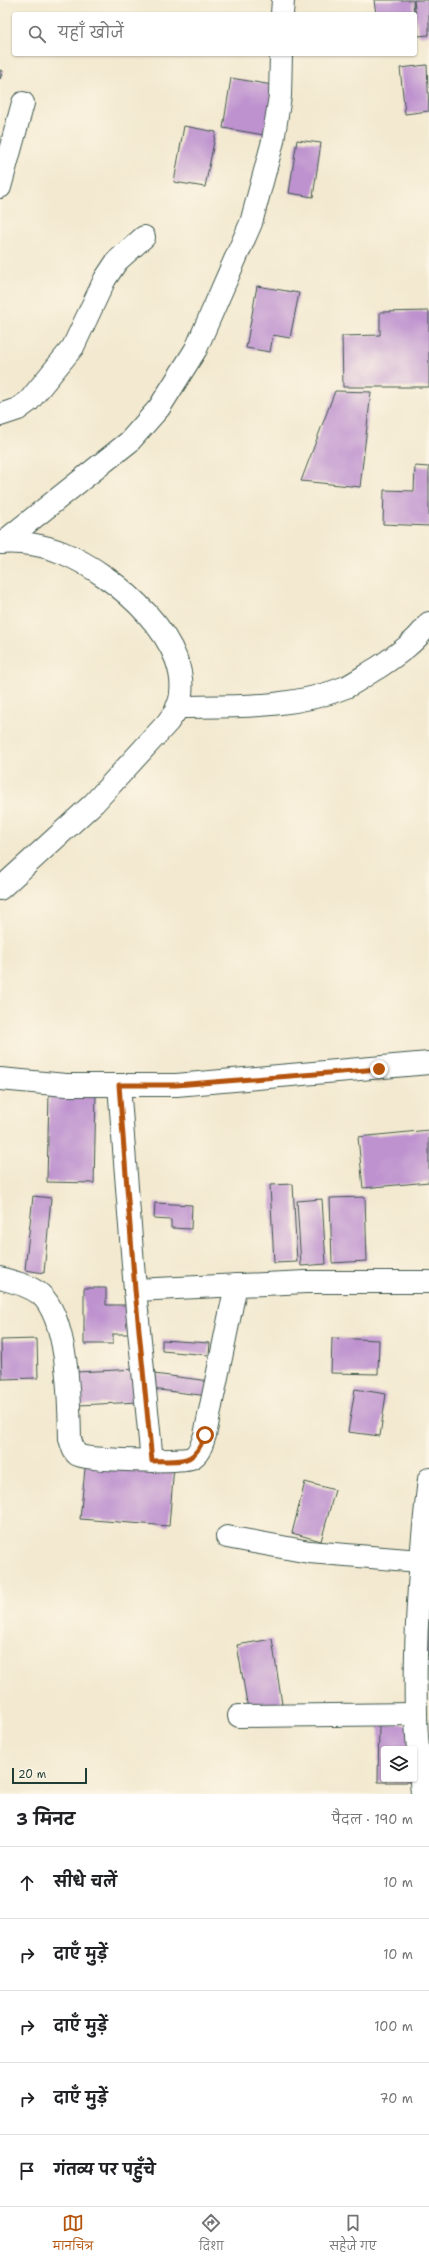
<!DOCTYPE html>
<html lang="hi">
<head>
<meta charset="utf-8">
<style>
  body { margin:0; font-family:"Shantell Sans","Playpen Sans Deva",sans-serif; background:#f2f2f2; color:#202124 }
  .controls { position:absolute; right:12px; bottom:12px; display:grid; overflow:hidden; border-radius:4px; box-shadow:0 1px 3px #0004 }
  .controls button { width:36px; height:36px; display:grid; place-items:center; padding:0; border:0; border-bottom:1px solid #e0e0e0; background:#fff; color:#202124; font:20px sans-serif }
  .scale { position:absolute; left:12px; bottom:10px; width:75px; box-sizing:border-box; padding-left:4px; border:2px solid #1f3d34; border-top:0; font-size:11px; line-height:14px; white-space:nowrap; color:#1f3d34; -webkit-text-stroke:3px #fcf5e5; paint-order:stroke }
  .stop { position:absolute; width:12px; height:12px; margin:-9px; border:3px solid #b45309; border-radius:50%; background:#fff }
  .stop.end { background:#b45309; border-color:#fff; box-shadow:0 1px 4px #0008 }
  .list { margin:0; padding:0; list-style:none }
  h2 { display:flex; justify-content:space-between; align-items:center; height:52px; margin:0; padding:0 16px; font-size:17px }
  h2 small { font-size:13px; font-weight:400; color:#757577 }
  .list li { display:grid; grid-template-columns:26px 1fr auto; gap:12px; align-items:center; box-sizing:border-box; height:72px; padding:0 16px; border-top:1px solid #e0e0e0 }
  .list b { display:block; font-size:15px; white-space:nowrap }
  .list em { font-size:13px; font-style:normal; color:#757577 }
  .icon { flex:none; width:22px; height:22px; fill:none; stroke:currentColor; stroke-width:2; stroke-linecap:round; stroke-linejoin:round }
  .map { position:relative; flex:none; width:429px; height:1794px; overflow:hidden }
  .search { position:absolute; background:#fff; box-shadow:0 1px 3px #0004; left:12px; right:12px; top:12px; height:44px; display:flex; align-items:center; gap:10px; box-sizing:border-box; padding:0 14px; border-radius:4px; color:#757577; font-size:15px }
  .sheet { height:412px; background:#fff }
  nav { display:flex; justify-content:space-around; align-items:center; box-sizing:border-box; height:56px; border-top:1px solid #e0e0e0; background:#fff; font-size:11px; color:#757577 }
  nav a { display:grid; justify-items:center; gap:2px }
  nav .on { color:#b45309 }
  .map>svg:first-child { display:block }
</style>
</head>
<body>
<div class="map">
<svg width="429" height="1794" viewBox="0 0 429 1794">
  <rect width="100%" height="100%" fill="#fcf5e5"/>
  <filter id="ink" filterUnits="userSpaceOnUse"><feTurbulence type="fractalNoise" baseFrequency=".025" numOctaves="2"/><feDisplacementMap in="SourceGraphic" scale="8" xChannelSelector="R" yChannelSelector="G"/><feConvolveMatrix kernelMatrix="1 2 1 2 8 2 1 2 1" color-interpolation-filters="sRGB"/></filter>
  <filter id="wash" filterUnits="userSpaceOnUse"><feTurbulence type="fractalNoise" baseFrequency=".012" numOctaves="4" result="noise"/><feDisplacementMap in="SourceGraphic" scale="16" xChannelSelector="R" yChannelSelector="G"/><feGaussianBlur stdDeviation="0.9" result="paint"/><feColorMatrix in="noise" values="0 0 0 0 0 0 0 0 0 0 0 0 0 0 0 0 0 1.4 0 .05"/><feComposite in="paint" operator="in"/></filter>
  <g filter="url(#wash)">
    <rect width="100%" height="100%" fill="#f3e9d0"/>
    <g id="blocks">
      <g fill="#bd92cf">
        <path d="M374 0H413L414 14H376Z"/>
        <path d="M414 0H429V35L418 36Z"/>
        <path d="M427 65 429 111 405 114 400 68Z"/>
        <path d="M0 70 3 71 0 79Z"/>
        <path d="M231 78 278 86 270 136 223 128Z"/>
        <path d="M184 126 216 132 205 187 174 182Z"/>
        <path d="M297 140 321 143 313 197 289 193Z"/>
        <path d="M257 286 299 293 290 338 273 335 270 352 246 348Z"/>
        <path d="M429 311V387H343L342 336 380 335V312Z"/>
        <path d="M335 391 371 392 360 487 301 481Z"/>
        <path d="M415 466 429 467V526L383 524 384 490 414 491Z"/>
        <path d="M49 1092 96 1093 94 1183 47 1182Z"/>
        <path d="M429 1130V1182L363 1188 358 1137Z"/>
        <path d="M293 1184 297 1262 274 1263 270 1185Z"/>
        <path d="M33 1196 51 1198 44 1273 25 1270Z"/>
        <path d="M365 1197 367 1261 332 1263 330 1198Z"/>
        <path d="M322 1199 326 1264 301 1266 297 1201Z"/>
        <path d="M155 1203 192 1205 191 1229 171 1228V1220L154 1219Z"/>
        <path d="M84 1288H106V1305H129V1334H113V1344H84Z"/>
        <path d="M332 1338 379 1340 378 1374 331 1373Z"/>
        <path d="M37 1339 38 1378 2 1379 1 1340Z"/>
        <path d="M162 1340 210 1343 209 1355 162 1351Z"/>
        <path d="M137 1369 139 1402 79 1405 77 1372Z"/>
        <path d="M154 1374 210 1381 208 1396 152 1389Z"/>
        <path d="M355 1389 386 1394 380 1436 348 1432Z"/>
        <path d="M86 1459 174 1466 169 1526 80 1519Z"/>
        <path d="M305 1482 335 1490 321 1541 292 1533Z"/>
        <path d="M425 1620 429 1621V1656L421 1655Z"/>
        <path d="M272 1639 282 1704 248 1709 237 1645Z"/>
        <path d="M379 1724 411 1725 410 1749H384V1779H410V1782H378Z"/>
      </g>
    </g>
  </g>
  <g filter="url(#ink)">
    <use href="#blocks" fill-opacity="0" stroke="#3f574b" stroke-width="1"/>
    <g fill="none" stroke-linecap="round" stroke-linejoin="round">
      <g stroke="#3f574b" stroke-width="24">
        <g id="minor">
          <path d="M282 14 283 0"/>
          <path d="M0 187 23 103"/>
          <path d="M0 415 18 409 29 401 73 347 105 279 117 261 144 237"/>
          <path d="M0 543C20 541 44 545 63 553 112 573 200 644 178 707 176 712 171 717 168 722L94 803 0 889"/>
          <path d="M2 543 129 442 159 408 196 349 251 223 273 141 280 96 281 54"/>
          <path d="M177 707C233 706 293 709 346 687 357 682 368 673 379 667 397 655 417 641 429 623"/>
          <path d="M119 1085 135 1290 152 1461"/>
          <path d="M0 1278C14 1282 28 1285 40 1294 69 1319 69 1403 70 1439 72 1444 73 1452 78 1455 86 1461 180 1462 191 1458 200 1454 202 1443 205 1435L236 1285"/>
          <path d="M135 1290 306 1282H429"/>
          <path d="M227 1537 309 1552 420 1561"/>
          <path d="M239 1716 416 1714"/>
          <path d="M422 1794C420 1767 416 1739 416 1712 414 1634 420 1556 429 1479"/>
        </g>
      </g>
      <g stroke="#3f574b" stroke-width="24">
        <path id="major" d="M0 1079 66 1085H176L429 1063"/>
      </g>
      <use href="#minor" stroke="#fff" stroke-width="22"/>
      <use href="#major" stroke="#fff" stroke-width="22"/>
    </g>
  </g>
  <g fill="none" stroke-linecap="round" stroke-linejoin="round" filter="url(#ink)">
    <path stroke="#b45309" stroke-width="5" d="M205 1435C194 1466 182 1460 152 1461L135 1290 119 1085H176L379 1069"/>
  </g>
</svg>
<div class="controls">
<button><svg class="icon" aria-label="layers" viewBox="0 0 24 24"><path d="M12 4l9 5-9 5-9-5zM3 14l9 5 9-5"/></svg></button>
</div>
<div class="scale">20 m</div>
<div class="stop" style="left:205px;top:1435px"></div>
<div class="stop end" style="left:379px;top:1069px"></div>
<div class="search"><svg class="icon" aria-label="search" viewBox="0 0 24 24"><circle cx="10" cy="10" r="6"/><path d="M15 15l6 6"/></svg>यहाँ खोजें</div>
</div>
<section class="sheet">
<h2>3 मिनट<small>पैदल · 190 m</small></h2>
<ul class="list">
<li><svg class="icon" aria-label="ahead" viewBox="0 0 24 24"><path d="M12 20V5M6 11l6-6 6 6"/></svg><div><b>सीधे चलें</b></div><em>10 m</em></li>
<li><svg class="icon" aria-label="right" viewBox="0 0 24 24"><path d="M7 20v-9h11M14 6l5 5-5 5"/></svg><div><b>दाएँ मुड़ें</b></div><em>10 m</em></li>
<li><svg class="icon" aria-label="right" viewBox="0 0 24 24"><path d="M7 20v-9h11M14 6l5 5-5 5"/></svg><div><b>दाएँ मुड़ें</b></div><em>100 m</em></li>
<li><svg class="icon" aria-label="right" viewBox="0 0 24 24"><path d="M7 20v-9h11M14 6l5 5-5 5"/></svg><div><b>दाएँ मुड़ें</b></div><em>70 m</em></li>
<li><svg class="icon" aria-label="arrive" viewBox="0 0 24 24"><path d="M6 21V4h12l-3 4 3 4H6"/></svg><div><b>गंतव्य पर पहुँचे</b></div></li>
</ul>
</section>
<nav>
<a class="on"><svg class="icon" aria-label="map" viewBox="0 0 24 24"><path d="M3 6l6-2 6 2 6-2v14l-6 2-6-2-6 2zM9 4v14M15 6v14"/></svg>मानचित्र</a>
<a><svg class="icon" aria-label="directions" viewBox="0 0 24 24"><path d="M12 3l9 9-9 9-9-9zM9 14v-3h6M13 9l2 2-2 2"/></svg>दिशा</a>
<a><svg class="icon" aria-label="saved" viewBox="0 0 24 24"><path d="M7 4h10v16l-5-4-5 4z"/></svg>सहेजे गए</a>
</nav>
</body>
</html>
